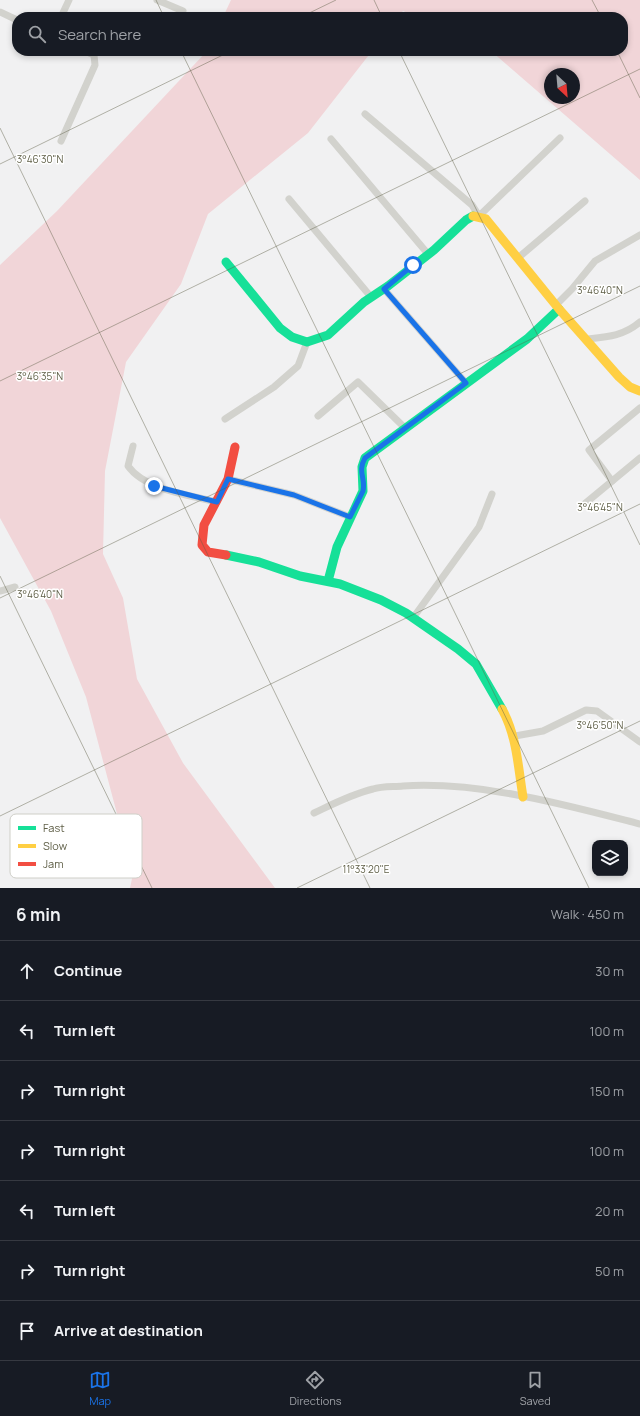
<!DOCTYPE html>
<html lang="en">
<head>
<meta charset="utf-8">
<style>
  body { margin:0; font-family:Manrope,sans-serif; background:#242831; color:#f1f3f6 }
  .controls { position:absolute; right:12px; bottom:12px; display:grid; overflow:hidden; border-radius:8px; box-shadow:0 2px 6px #0003 }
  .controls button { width:36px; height:36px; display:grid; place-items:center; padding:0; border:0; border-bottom:1px solid #363941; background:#171b24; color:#f1f3f6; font:20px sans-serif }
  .compass { position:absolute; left:544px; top:68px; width:36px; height:36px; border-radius:50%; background:#171b24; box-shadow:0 2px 6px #0003; rotate:154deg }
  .stop { position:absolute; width:12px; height:12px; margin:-9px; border:3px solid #1a73e8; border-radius:50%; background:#fff }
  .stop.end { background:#1a73e8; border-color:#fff; box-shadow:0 1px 4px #0008 }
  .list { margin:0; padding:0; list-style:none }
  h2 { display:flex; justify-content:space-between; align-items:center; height:52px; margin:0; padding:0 16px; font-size:17px }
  h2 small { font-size:13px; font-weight:400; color:#9ea1a6 }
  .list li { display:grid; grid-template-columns:26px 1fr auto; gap:12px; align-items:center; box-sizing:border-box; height:60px; padding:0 16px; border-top:1px solid #363941 }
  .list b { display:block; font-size:15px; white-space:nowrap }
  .list em { font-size:13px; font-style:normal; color:#9ea1a6 }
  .icon { flex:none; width:22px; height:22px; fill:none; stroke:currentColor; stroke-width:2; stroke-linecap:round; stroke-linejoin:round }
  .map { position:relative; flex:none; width:640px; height:888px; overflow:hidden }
  .search { position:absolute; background:#171b24; box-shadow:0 2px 6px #0003; left:12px; right:12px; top:12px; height:44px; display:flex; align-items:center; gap:10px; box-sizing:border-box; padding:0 14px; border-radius:16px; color:#9ea1a6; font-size:15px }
  .sheet { height:472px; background:#171b24 }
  nav { display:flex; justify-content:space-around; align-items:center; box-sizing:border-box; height:56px; border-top:1px solid #363941; background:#171b24; font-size:11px; color:#9ea1a6 }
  nav a { display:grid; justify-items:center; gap:2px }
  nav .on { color:#1a73e8 }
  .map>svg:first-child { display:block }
</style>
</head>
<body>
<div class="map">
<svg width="640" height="888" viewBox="0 0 640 888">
  <rect width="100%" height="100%" fill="#f1f1f2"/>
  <g fill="#f1d5d8" fill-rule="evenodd">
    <path d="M231 0H640V180L491 51H623V17H416L403 11 398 17H223ZM550 74H574V98H550Z"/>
    <path d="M207 51H372L308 133 208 214 181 284 126 362 105 471 103 554 123 598 137 679 183 763 275 888H130L133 874 86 697 51 611 0 518V265L57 211Z"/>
  </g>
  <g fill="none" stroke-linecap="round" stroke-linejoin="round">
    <g stroke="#d2d2cd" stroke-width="7">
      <path d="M157 0 183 11"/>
      <path d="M0 12 17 20"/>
      <path d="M61 17 69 0"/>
      <path d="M365 114 472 205 479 216 560 138"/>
      <path d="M331 139 428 254"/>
      <path d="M61 141 95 65 94 55 85 51"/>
      <path d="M289 199 371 297"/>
      <path d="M518 258 585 201"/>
      <path d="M384 289 466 383"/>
      <path d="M556 305 572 289 595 261 640 235"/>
      <path d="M587 339C607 337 624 336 640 322"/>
      <path d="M318 416 358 382 405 428"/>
      <path d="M225 419 274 387 298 366 307 342"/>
      <path d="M133 446 128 466C145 490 189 495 217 502"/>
      <path d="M228 479 294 495 350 517"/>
      <path d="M612 481 589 450 640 408"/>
      <path d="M582 506 640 458"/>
      <path d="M0 591 15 587"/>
      <path d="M413 618 479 527 492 494"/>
      <path d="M515 736 543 731 586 710 597 711 640 742"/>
      <path d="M314 813C333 804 352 794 373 789 382 786 394 787 403 786 480 781 566 805 640 824"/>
    </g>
    <g stroke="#16e098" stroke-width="9">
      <path d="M226 262 280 328 292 337 307 342 328 335 364 302 388 286 434 250 466 220 473 216"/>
      <path d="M226 555 259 562 300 576 340 584 381 600 406 613 458 649 476 664 502 709"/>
      <path d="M328 581 337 547 363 491 362 467 365 458 527 339 559 309"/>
    </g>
    <g stroke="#ffcf43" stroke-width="9">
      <path d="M473 216 486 219 559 309 619 377 630 387 640 391"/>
      <path d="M502 709C517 736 518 767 523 797"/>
    </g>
    <path stroke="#f24e42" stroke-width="9" d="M226 555 208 552 202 545 204 525 228 479 235 447"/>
  </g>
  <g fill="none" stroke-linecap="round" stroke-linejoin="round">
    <path stroke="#1a73e8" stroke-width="5" d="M154 486 217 502 228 479 294 495 350 517 363 491C366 478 357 472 365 458L466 383 384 289 413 265"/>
  </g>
  <path fill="none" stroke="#5f5f47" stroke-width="1" stroke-opacity="0.45" d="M156 0 164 17M374 0 382 17M592 0 601 17M301 17 336 0M181 51 589 888M399 51 640 545M617 51 640 98M0 128 370 888M0 164 231 51M0 381 640 69M0 576 152 888M0 598 640 286M0 816 640 504M297 888 640 721"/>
  <rect x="10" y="814" width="132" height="64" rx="6" fill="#fff" stroke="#cfcfc8" stroke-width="1"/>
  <rect x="18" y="826" width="18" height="4" fill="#16e098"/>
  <rect x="18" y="844" width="18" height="4" fill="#ffcf43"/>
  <rect x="18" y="862" width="18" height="4" fill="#f24e42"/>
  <g font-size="11" fill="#5f5f47">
    <text x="43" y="832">Fast</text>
    <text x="43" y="850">Slow</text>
    <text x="43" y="868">Jam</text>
  </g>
  <g font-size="10" text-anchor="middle" fill="#5f5f47" stroke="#fff" stroke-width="3" stroke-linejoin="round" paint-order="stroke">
    <text x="40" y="163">3°46'30"N</text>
    <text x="600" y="294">3°46'40"N</text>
    <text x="40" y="380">3°46'35"N</text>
    <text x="600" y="511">3°46'45"N</text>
    <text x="40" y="598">3°46'40"N</text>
    <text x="600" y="729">3°46'50"N</text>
    <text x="366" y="873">11°33'20"E</text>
  </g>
</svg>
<div class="controls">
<button><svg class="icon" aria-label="layers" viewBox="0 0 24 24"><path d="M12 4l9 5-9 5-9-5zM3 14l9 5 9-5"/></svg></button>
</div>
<svg class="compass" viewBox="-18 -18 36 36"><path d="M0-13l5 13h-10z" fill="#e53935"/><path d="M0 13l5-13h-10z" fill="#9ea1a6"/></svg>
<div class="stop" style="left:413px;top:265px"></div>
<div class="stop end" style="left:154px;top:486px"></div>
<div class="search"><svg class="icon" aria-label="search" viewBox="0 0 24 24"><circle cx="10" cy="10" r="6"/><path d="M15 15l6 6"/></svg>Search here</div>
</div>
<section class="sheet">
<h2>6 min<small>Walk · 450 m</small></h2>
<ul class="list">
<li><svg class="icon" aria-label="ahead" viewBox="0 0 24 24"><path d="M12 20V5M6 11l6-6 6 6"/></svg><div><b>Continue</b></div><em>30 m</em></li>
<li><svg class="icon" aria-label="left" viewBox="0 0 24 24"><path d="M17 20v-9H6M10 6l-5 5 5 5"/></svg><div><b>Turn left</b></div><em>100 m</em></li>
<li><svg class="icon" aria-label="right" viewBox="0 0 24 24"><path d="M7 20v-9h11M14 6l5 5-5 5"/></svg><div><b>Turn right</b></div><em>150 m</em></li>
<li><svg class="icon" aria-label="right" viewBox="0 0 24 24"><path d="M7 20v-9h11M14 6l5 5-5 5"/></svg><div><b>Turn right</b></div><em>100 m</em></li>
<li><svg class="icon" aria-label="left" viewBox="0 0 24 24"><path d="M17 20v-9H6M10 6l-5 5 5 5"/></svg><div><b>Turn left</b></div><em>20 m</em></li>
<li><svg class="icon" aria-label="right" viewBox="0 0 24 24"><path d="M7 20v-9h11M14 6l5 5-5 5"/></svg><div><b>Turn right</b></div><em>50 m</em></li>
<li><svg class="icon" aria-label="arrive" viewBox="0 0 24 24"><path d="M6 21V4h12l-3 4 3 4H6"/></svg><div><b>Arrive at destination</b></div></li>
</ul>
</section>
<nav>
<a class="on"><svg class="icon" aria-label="map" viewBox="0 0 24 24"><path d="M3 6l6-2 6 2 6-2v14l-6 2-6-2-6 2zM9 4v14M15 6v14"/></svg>Map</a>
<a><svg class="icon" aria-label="directions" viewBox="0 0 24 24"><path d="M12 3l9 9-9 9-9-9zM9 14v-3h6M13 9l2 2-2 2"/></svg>Directions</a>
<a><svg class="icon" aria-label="saved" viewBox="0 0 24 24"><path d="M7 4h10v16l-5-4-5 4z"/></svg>Saved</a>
</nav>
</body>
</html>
